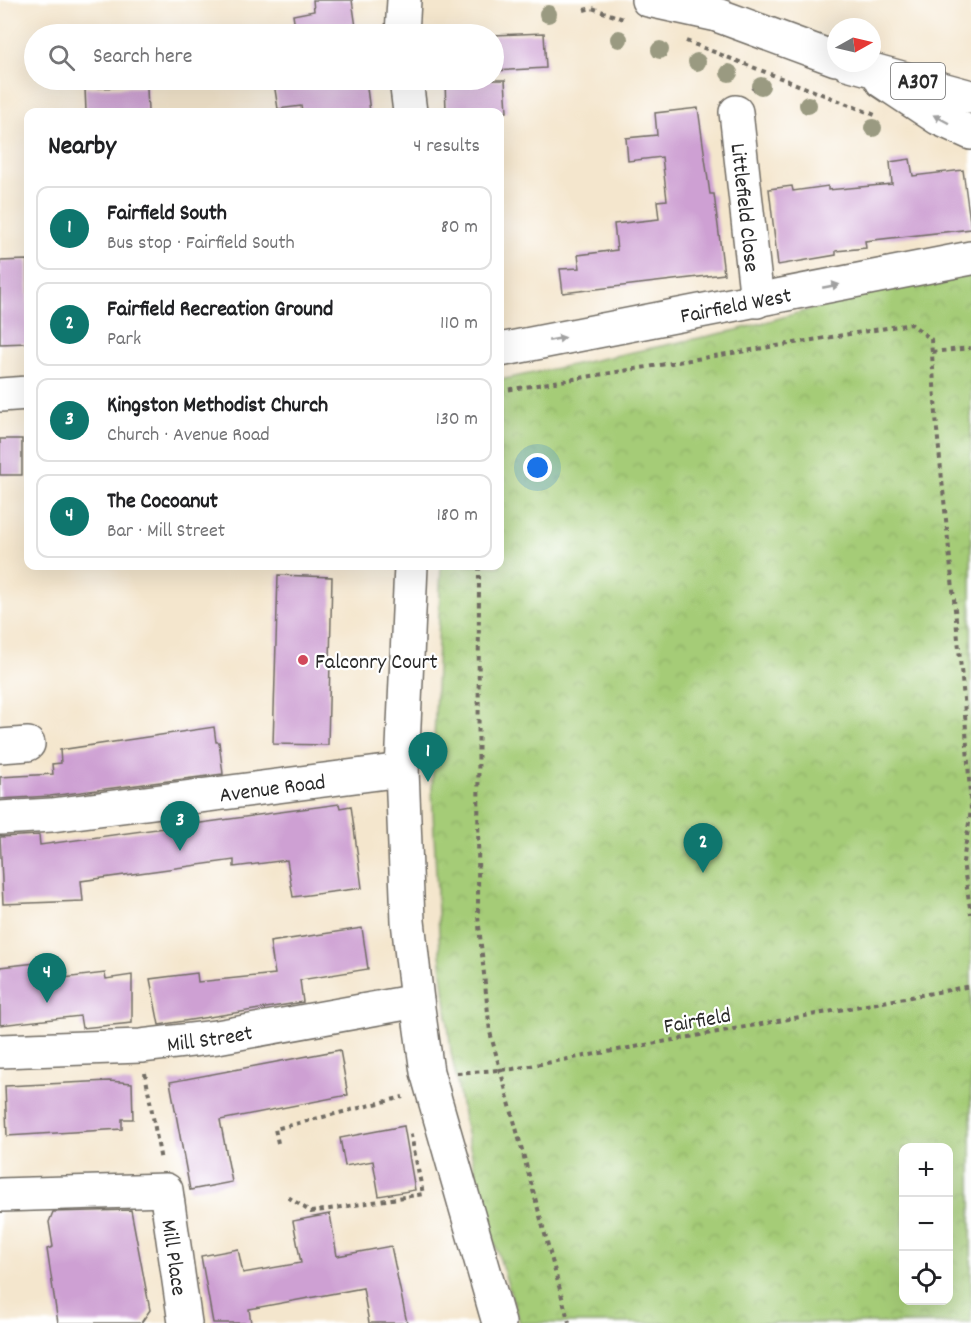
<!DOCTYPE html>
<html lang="en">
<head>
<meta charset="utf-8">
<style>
  body { margin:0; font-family:Dekko,sans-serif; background:#f6f6f6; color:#202124 }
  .controls { position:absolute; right:18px; bottom:18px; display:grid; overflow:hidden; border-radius:12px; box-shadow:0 6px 24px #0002 }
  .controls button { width:54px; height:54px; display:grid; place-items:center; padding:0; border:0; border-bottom:2px solid #e0e0e0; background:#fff; color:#202124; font:30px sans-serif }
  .compass { position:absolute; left:827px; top:18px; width:54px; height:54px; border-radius:50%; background:#fff; box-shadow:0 6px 24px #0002; rotate:82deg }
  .you { position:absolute; left:538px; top:468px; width:21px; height:21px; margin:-15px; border:4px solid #fff; border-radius:50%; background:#1a73e8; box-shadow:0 0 0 9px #1a73e833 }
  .badge { display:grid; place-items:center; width:39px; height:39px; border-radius:50%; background:#0f766e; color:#fff; font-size:20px; font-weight:700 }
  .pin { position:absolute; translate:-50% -50px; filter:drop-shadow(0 2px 3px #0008) }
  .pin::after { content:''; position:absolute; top:32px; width:21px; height:18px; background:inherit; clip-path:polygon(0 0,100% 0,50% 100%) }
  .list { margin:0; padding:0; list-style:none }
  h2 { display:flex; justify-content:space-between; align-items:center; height:78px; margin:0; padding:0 24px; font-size:26px }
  h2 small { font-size:20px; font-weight:400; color:#757577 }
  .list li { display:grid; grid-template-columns:39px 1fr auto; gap:18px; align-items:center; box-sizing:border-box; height:84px; margin:0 12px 12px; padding:0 12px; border:2px solid #e0e0e0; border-radius:12px }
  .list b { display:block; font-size:22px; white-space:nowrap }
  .list p { margin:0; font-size:20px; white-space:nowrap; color:#757577 }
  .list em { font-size:20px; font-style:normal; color:#757577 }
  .icon { flex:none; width:33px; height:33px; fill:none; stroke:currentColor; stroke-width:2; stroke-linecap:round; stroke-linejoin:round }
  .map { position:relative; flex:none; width:971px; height:1323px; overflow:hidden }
  .search { position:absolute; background:#fff; box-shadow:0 6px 24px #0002; left:24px; top:24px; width:480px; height:66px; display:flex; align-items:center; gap:15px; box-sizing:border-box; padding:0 21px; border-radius:33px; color:#757577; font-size:22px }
  .panel { position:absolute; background:#fff; box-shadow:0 6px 24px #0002; left:24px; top:108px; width:480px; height:462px; border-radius:12px }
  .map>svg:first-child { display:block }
</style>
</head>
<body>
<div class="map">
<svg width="971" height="1323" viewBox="0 0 971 1323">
  <defs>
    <pattern id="park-crowns" width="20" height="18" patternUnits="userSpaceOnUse" patternTransform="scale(1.5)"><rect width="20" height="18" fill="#a5cc77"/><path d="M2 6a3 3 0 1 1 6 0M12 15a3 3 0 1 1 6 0" fill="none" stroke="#8eaf67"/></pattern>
  </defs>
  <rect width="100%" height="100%" fill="#fff"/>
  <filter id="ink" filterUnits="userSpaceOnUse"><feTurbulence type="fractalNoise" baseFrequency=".0167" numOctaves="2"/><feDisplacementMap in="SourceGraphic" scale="12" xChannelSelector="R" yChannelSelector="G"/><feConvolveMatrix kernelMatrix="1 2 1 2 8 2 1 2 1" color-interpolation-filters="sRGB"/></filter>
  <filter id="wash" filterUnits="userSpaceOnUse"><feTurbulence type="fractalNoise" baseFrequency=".008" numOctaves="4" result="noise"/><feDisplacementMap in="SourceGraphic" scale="24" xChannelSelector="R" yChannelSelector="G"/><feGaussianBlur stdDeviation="1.35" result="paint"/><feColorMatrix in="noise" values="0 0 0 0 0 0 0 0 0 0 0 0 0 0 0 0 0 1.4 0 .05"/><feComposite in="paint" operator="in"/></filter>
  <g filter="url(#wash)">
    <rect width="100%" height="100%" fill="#f4e6cd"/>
    <path fill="url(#park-crowns)" stroke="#687c51" stroke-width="1.5" fill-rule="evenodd" d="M947 271 971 277V1323H520L483 1206 465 1124 451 1052 440 953 432 792 441 566H500V380L737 330ZM904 1148H948V1300H904Z"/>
    <g id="blocks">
      <g fill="#cea0d3">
        <path d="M313 0H352L357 34H296L293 15 314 11Z"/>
        <path d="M544 33 546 68 494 71V35Z"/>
        <path d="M300 80H366L370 112H302L301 106 278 109 274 83Z"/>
        <path d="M445 80H505L507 112H446Z"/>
        <path d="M147 87 148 112H86L85 88Z"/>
        <path d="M698 108 710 194H714L724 274 563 293 560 269 580 268 578 255 617 250 614 224 659 219 657 201 667 200 662 157 628 161 626 138 657 135 655 113Z"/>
        <path d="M910 159 913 176 963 170 971 229 865 241 866 248 836 251V255L778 265 769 189 792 186 793 191 828 186V190L892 184 890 162Z"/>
        <path d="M27 260 28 343 0 344V261Z"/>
        <rect x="0" y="439" width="22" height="36"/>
        <path d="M278 575 332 577 328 745 273 744Z"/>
        <path d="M214 727 216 742H219L223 774 50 796 0 799V777L53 774 52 764 61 763 60 750Z"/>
        <path d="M339 804 340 808 351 806 362 888 293 897 287 860 234 867V860L81 881 83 901 3 904 0 837 39 835 40 845Z"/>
        <path d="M362 928 368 969 300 980 303 1002 159 1025 150 979 197 973 198 982 275 974 270 942Z"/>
        <path d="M45 962 47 980 105 973 106 979 132 975V1023L82 1028 80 1016 0 1025V967Z"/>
        <path d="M340 1050 348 1095 220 1120 232 1182 190 1190 170 1082Z"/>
        <path d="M109 1081 132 1083 133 1119H122V1129L7 1136 5 1086Z"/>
        <path d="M404 1126 415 1190 379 1196 373 1161 345 1166 340 1138Z"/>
        <path d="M131 1210 150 1310 141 1323H58L47 1249 53 1247 49 1222 53 1212Z"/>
        <path d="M330 1214 337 1256 391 1246 407 1323H369L363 1288 249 1309 251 1323H213L201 1256 238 1249 243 1273 301 1263 293 1221Z"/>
      </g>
    </g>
  </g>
  <g filter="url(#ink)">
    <use href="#blocks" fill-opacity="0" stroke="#716c64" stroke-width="1.5"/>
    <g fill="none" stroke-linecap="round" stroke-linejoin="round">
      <g stroke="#716c64" stroke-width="36">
        <g id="minor">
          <path d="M402 34 404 0"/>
          <path d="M406 80 410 112"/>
          <path id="s1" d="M736 112 757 301"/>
          <path id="s2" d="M500 350 971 258"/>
          <path d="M0 395 28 393"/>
          <path d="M411 566 402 770 408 921 417 1001 427 1072 499 1323"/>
          <path d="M0 746 28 744"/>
          <path id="s3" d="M0 818 52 815 402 770"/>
          <path id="s4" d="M0 1051 141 1046 217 1037 417 1001"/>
          <path id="s5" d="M0 1195 166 1190 185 1323"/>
        </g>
      </g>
      <g stroke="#716c64" stroke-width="36">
        <g id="major">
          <path d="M648 0 717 15 836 59"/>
          <path d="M847 63 971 97"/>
          <path d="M882 81 938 118 971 133"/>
        </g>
      </g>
      <g stroke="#716c64" stroke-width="4" stroke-dasharray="4.5 4.5" stroke-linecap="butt">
        <path d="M584 10 592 8 626 20"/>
        <path d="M686 41 875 115"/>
        <path d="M752 90 761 79"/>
        <path d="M932 352 971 348"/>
        <path d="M500 391 911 324 931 339 937 430 964 699 971 810 963 862 971 914"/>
        <path d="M479 566 478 916 490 1032 569 1323"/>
        <path d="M145 1073 161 1161"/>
        <path d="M457 1073 513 1069 971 986"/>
        <path d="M278 1143 275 1129 403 1097"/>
        <path d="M288 1197 311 1212 423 1194 410 1130"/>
      </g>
      <use href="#minor" stroke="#fff" stroke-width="33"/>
      <use href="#major" stroke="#fff" stroke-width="33"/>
    </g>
    <g fill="#9a9a81">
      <circle cx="548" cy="14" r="9"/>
      <circle cx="619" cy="39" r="9"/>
      <circle cx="660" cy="50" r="9"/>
      <circle cx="697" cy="62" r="9"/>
      <circle cx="729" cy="73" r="9"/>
      <circle cx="761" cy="86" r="9"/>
      <circle cx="808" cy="105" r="9"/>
      <circle cx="873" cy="128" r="9"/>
    </g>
    <defs><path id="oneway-solid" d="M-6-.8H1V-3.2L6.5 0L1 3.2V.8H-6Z" transform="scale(1.5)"/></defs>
    <g fill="#a0a0a0">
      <use href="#oneway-solid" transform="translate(941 119) rotate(-152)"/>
      <use href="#oneway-solid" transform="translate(831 286) rotate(-11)"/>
      <use href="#oneway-solid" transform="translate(557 339) rotate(-11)"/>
    </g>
  </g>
  <circle fill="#d1495b" stroke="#fff" stroke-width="2" cx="303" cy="660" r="6"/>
  <g text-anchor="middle" stroke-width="4.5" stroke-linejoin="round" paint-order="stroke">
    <rect fill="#fff" stroke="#6b6b6b" stroke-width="1.5" x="891" y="63" width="54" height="36" rx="4.5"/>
    <g font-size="21" font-weight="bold" fill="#2b2b2b">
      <text x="918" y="88">A307</text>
    </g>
    <g font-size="22" fill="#2b2b2b" stroke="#fff">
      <text dy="8" stroke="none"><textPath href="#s1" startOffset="96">Littlefield Close</textPath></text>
      <text dy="8" stroke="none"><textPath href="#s2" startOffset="240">Fairfield West</textPath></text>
      <text dy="8" stroke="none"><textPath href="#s3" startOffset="274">Avenue Road</textPath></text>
      <text transform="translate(697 1019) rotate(-10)" y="8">Fairfield</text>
      <text dy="8" stroke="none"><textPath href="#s4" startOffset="210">Mill Street</textPath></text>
      <text dy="8" stroke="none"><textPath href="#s5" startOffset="234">Mill Place</textPath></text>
    </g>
    <g font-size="22" fill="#2b2b2b" stroke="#fff" text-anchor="start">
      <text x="315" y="668">Falconry Court</text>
    </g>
  </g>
</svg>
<div class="controls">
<button>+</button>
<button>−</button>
<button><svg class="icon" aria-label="locate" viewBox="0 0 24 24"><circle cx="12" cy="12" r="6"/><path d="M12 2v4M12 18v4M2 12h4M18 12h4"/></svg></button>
</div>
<svg class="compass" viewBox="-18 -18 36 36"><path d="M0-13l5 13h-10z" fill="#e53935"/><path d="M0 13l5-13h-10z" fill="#757577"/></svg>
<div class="you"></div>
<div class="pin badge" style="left:428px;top:782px">1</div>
<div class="pin badge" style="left:703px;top:873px">2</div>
<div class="pin badge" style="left:180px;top:851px">3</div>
<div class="pin badge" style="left:47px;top:1003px">4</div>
<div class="search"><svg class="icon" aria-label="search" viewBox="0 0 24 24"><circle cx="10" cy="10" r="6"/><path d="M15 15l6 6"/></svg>Search here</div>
<section class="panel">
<h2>Nearby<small>4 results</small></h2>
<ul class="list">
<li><span class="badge">1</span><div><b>Fairfield South</b><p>Bus stop · Fairfield South</p></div><em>80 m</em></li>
<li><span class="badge">2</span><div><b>Fairfield Recreation Ground</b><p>Park</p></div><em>110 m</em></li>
<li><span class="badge">3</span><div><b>Kingston Methodist Church</b><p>Church · Avenue Road</p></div><em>130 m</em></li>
<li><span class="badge">4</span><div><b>The Cocoanut</b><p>Bar · Mill Street</p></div><em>180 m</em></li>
</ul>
</section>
</div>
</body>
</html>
